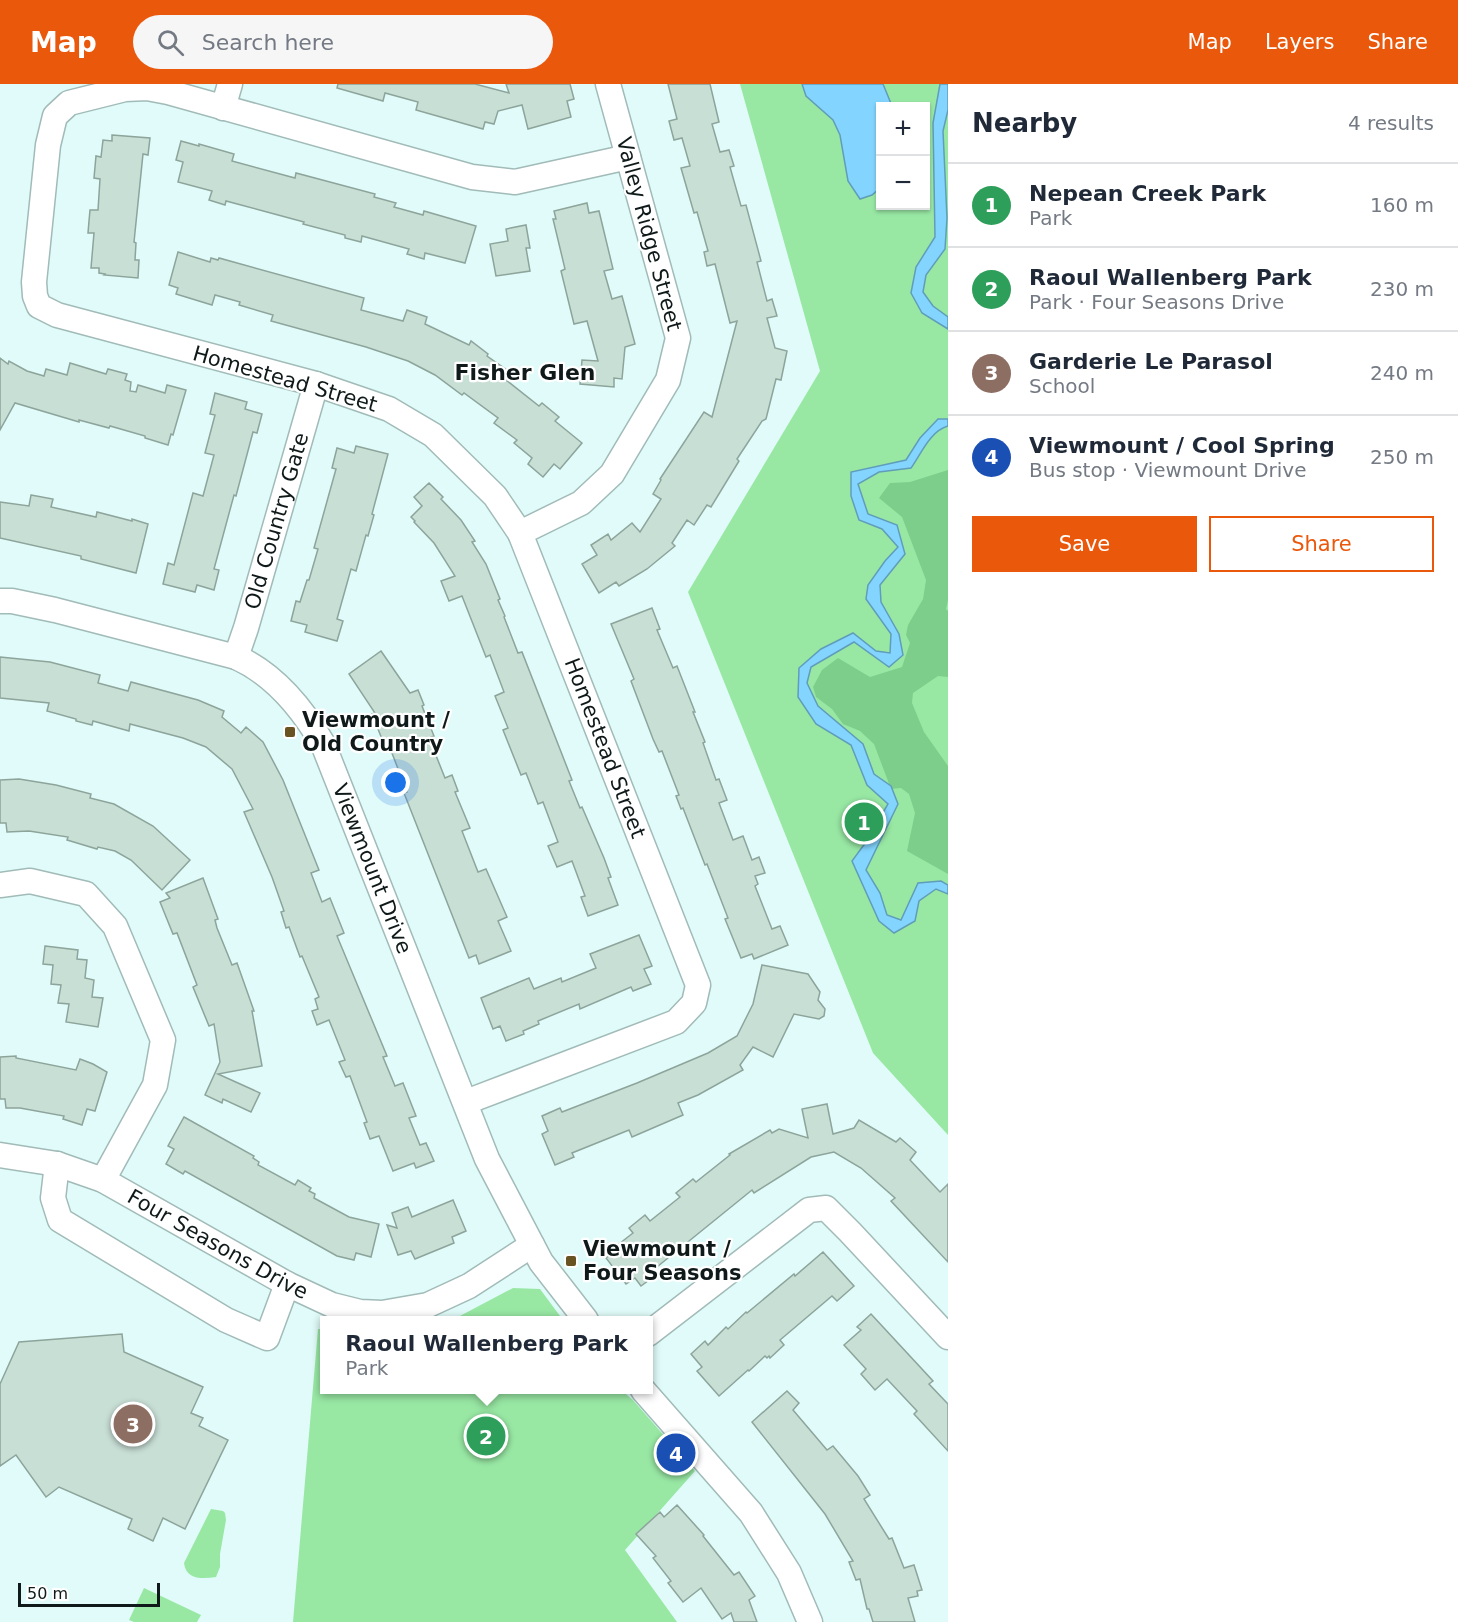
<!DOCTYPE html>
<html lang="en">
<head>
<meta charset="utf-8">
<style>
  body { margin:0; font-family:"DejaVu Sans",sans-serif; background:#f6f6f7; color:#1f2937 }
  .controls { position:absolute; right:18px; top:18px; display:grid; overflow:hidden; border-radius:0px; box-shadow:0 2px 4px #0004 }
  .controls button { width:54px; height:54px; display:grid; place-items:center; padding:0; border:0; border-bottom:2px solid #e0e1e3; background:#fff; color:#1f2937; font:30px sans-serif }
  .scale { position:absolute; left:18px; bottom:15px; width:142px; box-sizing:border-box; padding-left:6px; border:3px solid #101919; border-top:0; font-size:16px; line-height:21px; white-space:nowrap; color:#101919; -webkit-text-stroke:4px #fff; paint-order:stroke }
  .you { position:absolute; left:396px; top:699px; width:21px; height:21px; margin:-15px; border:4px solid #fff; border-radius:50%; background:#1a73e8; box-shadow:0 0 0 9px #1a73e833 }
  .badge { display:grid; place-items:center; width:39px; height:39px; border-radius:50%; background:#ea580c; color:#fff; font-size:20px; font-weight:700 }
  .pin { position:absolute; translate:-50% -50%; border:3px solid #fff; box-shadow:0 2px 6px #0006 }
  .popup { position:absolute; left:320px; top:1232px; width:333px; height:78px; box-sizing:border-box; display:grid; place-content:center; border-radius:0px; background:#fff; filter:drop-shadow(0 2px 4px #0005); font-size:20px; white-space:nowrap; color:#747a83 }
  .popup b { font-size:22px; color:#1f2937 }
  .popup::after { content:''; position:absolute; left:50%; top:100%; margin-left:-12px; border:12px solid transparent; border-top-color:#fff }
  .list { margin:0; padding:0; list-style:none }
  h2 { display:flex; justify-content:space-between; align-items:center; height:78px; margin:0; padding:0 24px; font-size:26px }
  h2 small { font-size:20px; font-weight:400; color:#747a83 }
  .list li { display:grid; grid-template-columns:39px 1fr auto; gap:18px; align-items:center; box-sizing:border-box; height:84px; padding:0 24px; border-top:2px solid #e0e1e3 }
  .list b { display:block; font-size:22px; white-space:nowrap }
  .list p { margin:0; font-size:20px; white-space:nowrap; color:#747a83 }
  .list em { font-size:20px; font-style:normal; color:#747a83 }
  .actions { display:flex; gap:12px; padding:18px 24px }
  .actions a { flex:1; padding:14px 0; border:2px solid #ea580c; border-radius:0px; text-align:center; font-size:21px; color:#ea580c }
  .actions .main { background:#ea580c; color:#fff }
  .icon { flex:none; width:33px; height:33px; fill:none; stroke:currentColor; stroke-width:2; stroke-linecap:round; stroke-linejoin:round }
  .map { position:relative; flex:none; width:948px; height:1538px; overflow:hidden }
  header { display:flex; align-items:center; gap:36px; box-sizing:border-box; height:84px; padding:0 30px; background:#ea580c; color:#fff }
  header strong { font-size:28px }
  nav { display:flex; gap:33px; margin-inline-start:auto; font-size:21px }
  .search { width:420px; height:54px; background:#f6f6f7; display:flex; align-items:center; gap:15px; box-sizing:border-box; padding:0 21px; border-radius:33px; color:#747a83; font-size:22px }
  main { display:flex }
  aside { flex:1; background:#fff }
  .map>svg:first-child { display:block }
</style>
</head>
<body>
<header>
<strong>Map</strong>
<div class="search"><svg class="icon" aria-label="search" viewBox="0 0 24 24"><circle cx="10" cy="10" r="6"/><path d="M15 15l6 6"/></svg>Search here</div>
<nav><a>Map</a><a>Layers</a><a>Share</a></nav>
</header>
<main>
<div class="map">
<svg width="948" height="1538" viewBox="0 0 948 1538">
  <rect width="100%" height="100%" fill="#e0fbf9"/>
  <g fill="#98e8a4" fill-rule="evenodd">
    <path d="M740 0H948V1051L873 969 688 508 820 287ZM880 22H926V122H880Z"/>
    <path d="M513 1204 540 1205 563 1236H442L458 1233Z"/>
    <path d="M318 1245H324V1306H621L633 1316 695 1387 625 1466 677 1538H293Z"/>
    <path d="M211 1425 223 1427 225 1429 226 1436 220 1470V1483L216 1493C202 1495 186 1496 184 1479Z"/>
    <path d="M144 1504 201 1531 197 1538H134L129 1536Z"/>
  </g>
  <path fill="#7dce8b" d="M948 386V516L946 525 948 527V593L938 592 913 609 912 619 924 648 948 682V790L907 767 915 729 909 710 901 704 891 705 874 660 860 647 843 640 832 625 816 613 813 603 822 586 838 574 870 593 902 583 910 559 906 551 908 541 923 515 926 496 902 433 879 414 890 399 910 398Z"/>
  <g fill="#83d5ff" stroke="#609dba" stroke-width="1.5">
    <path d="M802 0H883L892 22H880V104L872 111 860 115 848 97 840 51 833 36 806 12Z"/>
    <path d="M940 0H948V26L943 47 947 134 945 165 926 191 923 208 933 222 948 233V245L922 229 911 209 916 183 935 153 933 39Z"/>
    <path d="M938 335H948V342C930 347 921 370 911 384L879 388 858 400 868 430 897 441 905 470 880 501 881 518 899 550 903 571 889 583 854 558 811 583 807 599 818 622 863 660 874 690 891 702 898 720 866 786 880 809 887 831 901 836 918 799 941 797 948 801V810L936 805 919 817 915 837 894 849 879 837 852 777 866 758 888 720 867 701 851 661 816 640 798 613 799 584 821 565 853 549 876 567 890 569 891 550 866 515 868 501 885 477 898 463 882 445 859 436 851 412V388L906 376 920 354Z"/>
  </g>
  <g fill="#c8dfd6" stroke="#8da49b" stroke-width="1.5">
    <path d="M338 0H475L509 9 506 0H570L574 15 567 17 571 33 528 45 522 21 498 27 494 40 485 38 483 45 416 26 418 18 385 9 383 17 337 4Z"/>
    <path d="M668 0H710L719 38 712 40 720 68 729 66 734 82 730 83 741 122 746 121 761 177 757 178 767 217 772 215 777 232 767 234 775 264 787 267 781 296 776 295 766 335 762 337 737 375 739 377 711 423 707 421 694 441 687 436 672 459 675 462 647 485 619 502 616 498 599 509 582 480 597 471 591 461 608 450 611 456 632 439 640 448 661 415 653 410 661 396 660 395 704 328 712 333 737 237 730 239 715 180 707 182 704 168 708 167 697 128 694 129 681 84 690 82 682 54 674 56 669 37 677 35Z"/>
    <path d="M112 51 150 54 148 71 143 70 134 158 136 159 135 176H139L138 194 104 191 105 190 99 189V184H91L94 149H88L89 137 90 126H98L100 95 94 94 96 72 101 73 103 56 112 57Z"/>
    <path d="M181 57 199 62V60L234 70 232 77 295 94 296 89 375 110 374 113 396 119 394 123 423 131 424 127 476 142 465 179 425 169 424 175 407 170 409 165 362 152 361 158 345 154V151L303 140 304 138 267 128 226 117 225 121 209 116 212 107 178 98 183 78 176 76Z"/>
    <path d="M587 119 589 129 599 127 613 185 604 187 612 215 622 212 635 260 625 263 622 295 614 294V303L580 300 582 276 598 277 587 237 574 240 561 187 565 185 553 135H556L554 127Z"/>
    <path d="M526 141 530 164H526L530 187 496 192 490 160 508 157 506 145Z"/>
    <path d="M178 168 210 178 211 174 218 176 219 174 364 214 361 226 403 237 407 226 427 233 425 240 469 261 471 257 488 270 487 272 511 289 506 296 539 322 542 319 559 333 555 337 582 359 560 385 554 380 543 393 528 380 532 374 514 359 517 356 494 339 498 334 464 309 462 311 435 291 408 277 366 263 271 237 273 231 239 221 240 218 215 211 212 221 176 210 178 204 169 201Z"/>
    <path d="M0 274 8 280 9 277 27 287 44 292 46 285 67 291 70 279 106 290 108 285 127 290 125 296 131 298 130 307 136 308 138 301 165 309 167 301 186 306 173 351 171 350 168 361 145 354V352L110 342 109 344 79 336V338L15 319 0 346Z"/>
    <path d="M215 309 247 318 245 325 262 330 257 349 253 348 236 412 234 411 214 485 219 486 214 506 197 501 195 508 163 500 168 479 174 481 193 409 203 412 214 371 205 369 215 331 210 330Z"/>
    <path d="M356 362 388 370 372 430 374 431 368 452 366 451 356 487 351 485 337 535 343 537 337 557 305 548 307 541 291 537 296 517 300 518 307 496H309L318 465 314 464 336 385 332 384 337 364 354 369Z"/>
    <path d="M429 399 443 413 441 415 461 436 475 457 472 458 486 480 500 515 498 516 505 532 504 533 518 569 522 568 572 696 569 697 580 724 582 723 604 774 611 793 608 794 618 821 588 832 581 813 585 812 572 777 557 783 548 762 558 758 543 718 538 720 526 689 521 691 503 646 508 644 495 612 504 608 490 571 486 573 462 512 449 517 441 497 455 492 434 459 414 438 415 437 411 433 422 422 414 413Z"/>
    <path d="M31 411 53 415 51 423 96 433 97 428 132 437V435L148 440 136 489 81 475V472L0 454V418L29 422Z"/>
    <path d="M652 524 660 545 657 546 673 584 677 582 695 628H693L705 658 703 659 716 696 719 695 727 716 719 719 733 756 743 752 752 776 759 773 765 789 755 792 758 800 755 802 772 845 780 842 788 861 754 875 752 870 741 874 725 835 728 834 707 780 705 781 683 724 681 725 676 712 679 711 662 667 659 668 653 655 631 597 634 595 611 540Z"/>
    <path d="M381 567 410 609 418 606 424 621 422 622 434 652 429 654 445 694 452 691 458 707 455 708 470 744 462 747 478 788 486 785 507 833 498 837 511 867 479 880 476 871 469 874 404 709 407 708 390 664 386 665 372 630 375 629 349 590Z"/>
    <path d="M0 573 50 578 100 591 98 599 128 607 131 598 198 616 224 627 222 633 241 649 246 643 263 658 283 696 319 786 311 789 322 818 330 814 344 849 337 852 387 972 383 973 395 1002 403 999 416 1032 409 1034 420 1061 426 1059 434 1077 416 1084 414 1079 393 1087 379 1052 370 1055 364 1039 367 1038 350 992 346 993 339 978 345 976 329 936 317 941 312 927 318 925 315 915 319 913 302 872 300 873 289 843 286 844 281 828 284 827 272 793 244 728 253 725 232 685 206 663 183 654 130 640 129 647 93 637 92 641 76 637V635L47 627 49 619 0 614Z"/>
    <path d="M19 695 56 701 91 710 90 714 114 720 153 742 190 776 162 806 131 776 115 767 98 763 97 765 67 756 68 753 29 747 7 748 6 739H0V696Z"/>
    <path d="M203 794 218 835 215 836 217 844 232 881 237 879 254 927H252L262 982 218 990 260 1009 251 1028 223 1015 222 1019 205 1011 220 978 214 940 209 942 193 903 197 901 177 849 173 850 160 818 170 814 166 809Z"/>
    <path d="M639 851 652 882 644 885 651 900 633 907 631 903 580 925 579 920 538 937 539 940 523 947 524 950 506 957 500 942 493 945 481 914 529 894 534 905 561 894 562 898 596 884 590 870Z"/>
    <path d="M45 862 78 866 77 875 87 876 85 894 94 896 92 913 103 914 98 943 66 938 69 920 58 919 61 901 51 900 53 881 43 880Z"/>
    <path d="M762 881 808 890 820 908 818 916 825 925 824 932 819 935 794 930 773 973 753 963 740 981 743 986 698 1011 678 1019 683 1031 632 1053 629 1046 572 1069 574 1073 555 1081 542 1050 548 1047 542 1032 560 1024 562 1028 637 999 708 969 737 952 753 920Z"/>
    <path d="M16 972V974L76 986 80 975 93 980 107 988 95 1027 87 1025 82 1041 63 1035 64 1032 20 1024H6L5 1015H0V973Z"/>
    <path d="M827 1020 833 1050 854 1044 859 1036 896 1058 900 1054 916 1068 910 1076 940 1108 948 1100V1178L891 1117 895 1114 861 1084 834 1068 811 1073 754 1109 752 1106 652 1187 656 1191 641 1202 635 1194 626 1200 606 1174 611 1170 610 1167 633 1149 629 1144 645 1131 650 1137 680 1113 676 1109 693 1095 696 1098 730 1071 729 1070 770 1046 772 1049 779 1045 808 1054 802 1025Z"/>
    <path d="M184 1033 254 1072 253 1074 259 1078 258 1081 295 1101 298 1096 311 1104 309 1107 315 1110 314 1114 349 1133 379 1140 371 1173 356 1169 354 1176 337 1172 185 1087 183 1090 166 1080 174 1065 168 1062Z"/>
    <path d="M453 1116 466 1147 452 1153 454 1159 415 1175 411 1167 398 1171 387 1141 397 1144 392 1129 408 1123 412 1133Z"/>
    <path d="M823 1168 854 1202 837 1217 832 1212 780 1256 784 1261 770 1274 769 1272 767 1274 765 1272 749 1287 748 1286 719 1312 697 1287 702 1283 691 1270 705 1257 708 1261 726 1243 728 1245 746 1228 747 1229 794 1190 795 1192Z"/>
    <path d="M871 1230 933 1297 929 1300 948 1320V1367L914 1330 917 1327 887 1295 875 1306 861 1290 866 1285 844 1261 861 1246 857 1243Z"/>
    <path d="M122 1250 124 1268 203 1303 191 1329 203 1334 199 1342 228 1356 185 1445 163 1434 153 1457 128 1445 132 1435 59 1403 46 1413 16 1371 0 1382V1300L19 1258Z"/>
    <path d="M787 1307 799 1319 793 1326 827 1366 833 1362 858 1392 870 1411 864 1415 889 1455 892 1454 904 1484 914 1481 922 1506 917 1507 918 1512 908 1514 915 1538H873L869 1525H867L860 1495 856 1496 849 1478 853 1477 825 1430 752 1338Z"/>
    <path d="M677 1421 704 1451 703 1452 734 1491 739 1488 755 1512 749 1516 757 1538H734L731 1529 722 1535 701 1504 683 1518 668 1499 671 1497 653 1474 656 1472 636 1450 660 1428 664 1433Z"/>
  </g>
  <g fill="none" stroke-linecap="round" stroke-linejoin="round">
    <g stroke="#a1bbb8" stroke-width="27">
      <g id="minor">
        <path d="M223 24 230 0"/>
        <path d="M520 449 581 419 612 390 668 296 678 254 608 0"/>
        <path id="s1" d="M0 517H12L55 526 236 573C274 590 302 624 323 660L487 1075 541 1178 586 1236"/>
        <path id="s2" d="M236 573 246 544 316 300"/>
        <path d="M0 801 30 797 86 810 115 842 163 956 155 1001 103 1096"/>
        <path d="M466 1018 676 938 694 919 698 901 520 449 495 412 433 351 389 325 316 300 57 231 39 222 35 212 34 198 48 61 55 32 69 19 125 5 147 4 168 8 472 93 515 98 628 73"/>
        <path id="s3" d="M0 1071 57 1080 103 1096 287 1200 332 1221 360 1228 382 1229 428 1221 469 1202 532 1161"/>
        <path d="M57 1080 53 1114 60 1136 226 1236 267 1254 287 1200"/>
        <path d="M648 1250 809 1126 826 1124 850 1148 948 1253"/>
        <path d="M643 1306 751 1429 789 1489 810 1538"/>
      </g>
    </g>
    <use href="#minor" stroke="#fff" stroke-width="24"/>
  </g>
  <g fill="#695323" stroke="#fff" stroke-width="2">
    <rect x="284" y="642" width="12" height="12" rx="3"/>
    <rect x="565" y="1171" width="12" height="12" rx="3"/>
  </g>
  <g text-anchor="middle" stroke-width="4.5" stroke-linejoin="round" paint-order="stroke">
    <g font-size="21" fill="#101919" stroke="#fff">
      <text transform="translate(649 150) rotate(75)" y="7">Valley Ridge Street</text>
      <text transform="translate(285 295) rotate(16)" y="7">Homestead Street</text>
      <text dy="7" stroke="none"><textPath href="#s2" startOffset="142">Old Country Gate</textPath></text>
      <text transform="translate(605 664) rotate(69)" y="7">Homestead Street</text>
      <text dy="7" stroke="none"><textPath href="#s1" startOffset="502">Viewmount Drive</textPath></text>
      <text dy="7" stroke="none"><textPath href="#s3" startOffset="238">Four Seasons Drive</textPath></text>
    </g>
    <g font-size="21" font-weight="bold" fill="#101919" stroke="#fff" text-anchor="start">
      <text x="302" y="643">Viewmount /<tspan x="302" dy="24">Old Country</tspan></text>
      <text x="583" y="1172">Viewmount /<tspan x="583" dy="24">Four Seasons</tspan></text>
    </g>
    <g font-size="22" font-weight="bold" fill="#101919" stroke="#fff">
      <text x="525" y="296">Fisher Glen</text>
    </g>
  </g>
</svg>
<div class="controls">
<button>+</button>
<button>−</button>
</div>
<div class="scale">50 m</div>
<div class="you"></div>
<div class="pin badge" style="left:864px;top:738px;background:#2e9e5b">1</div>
<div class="pin badge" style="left:486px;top:1352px;background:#2e9e5b">2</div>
<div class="popup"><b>Raoul Wallenberg Park</b>Park</div>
<div class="pin badge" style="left:133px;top:1340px;background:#8d6e63">3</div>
<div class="pin badge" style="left:676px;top:1369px;background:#1a4fb4">4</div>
</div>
<aside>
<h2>Nearby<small>4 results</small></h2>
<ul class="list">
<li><span class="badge" style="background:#2e9e5b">1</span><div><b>Nepean Creek Park</b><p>Park</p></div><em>160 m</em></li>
<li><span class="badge" style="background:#2e9e5b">2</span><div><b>Raoul Wallenberg Park</b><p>Park · Four Seasons Drive</p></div><em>230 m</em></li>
<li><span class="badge" style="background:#8d6e63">3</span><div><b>Garderie Le Parasol</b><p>School</p></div><em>240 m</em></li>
<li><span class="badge" style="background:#1a4fb4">4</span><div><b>Viewmount / Cool Spring</b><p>Bus stop · Viewmount Drive</p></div><em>250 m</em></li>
</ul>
<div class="actions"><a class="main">Save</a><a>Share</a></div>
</aside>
</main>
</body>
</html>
